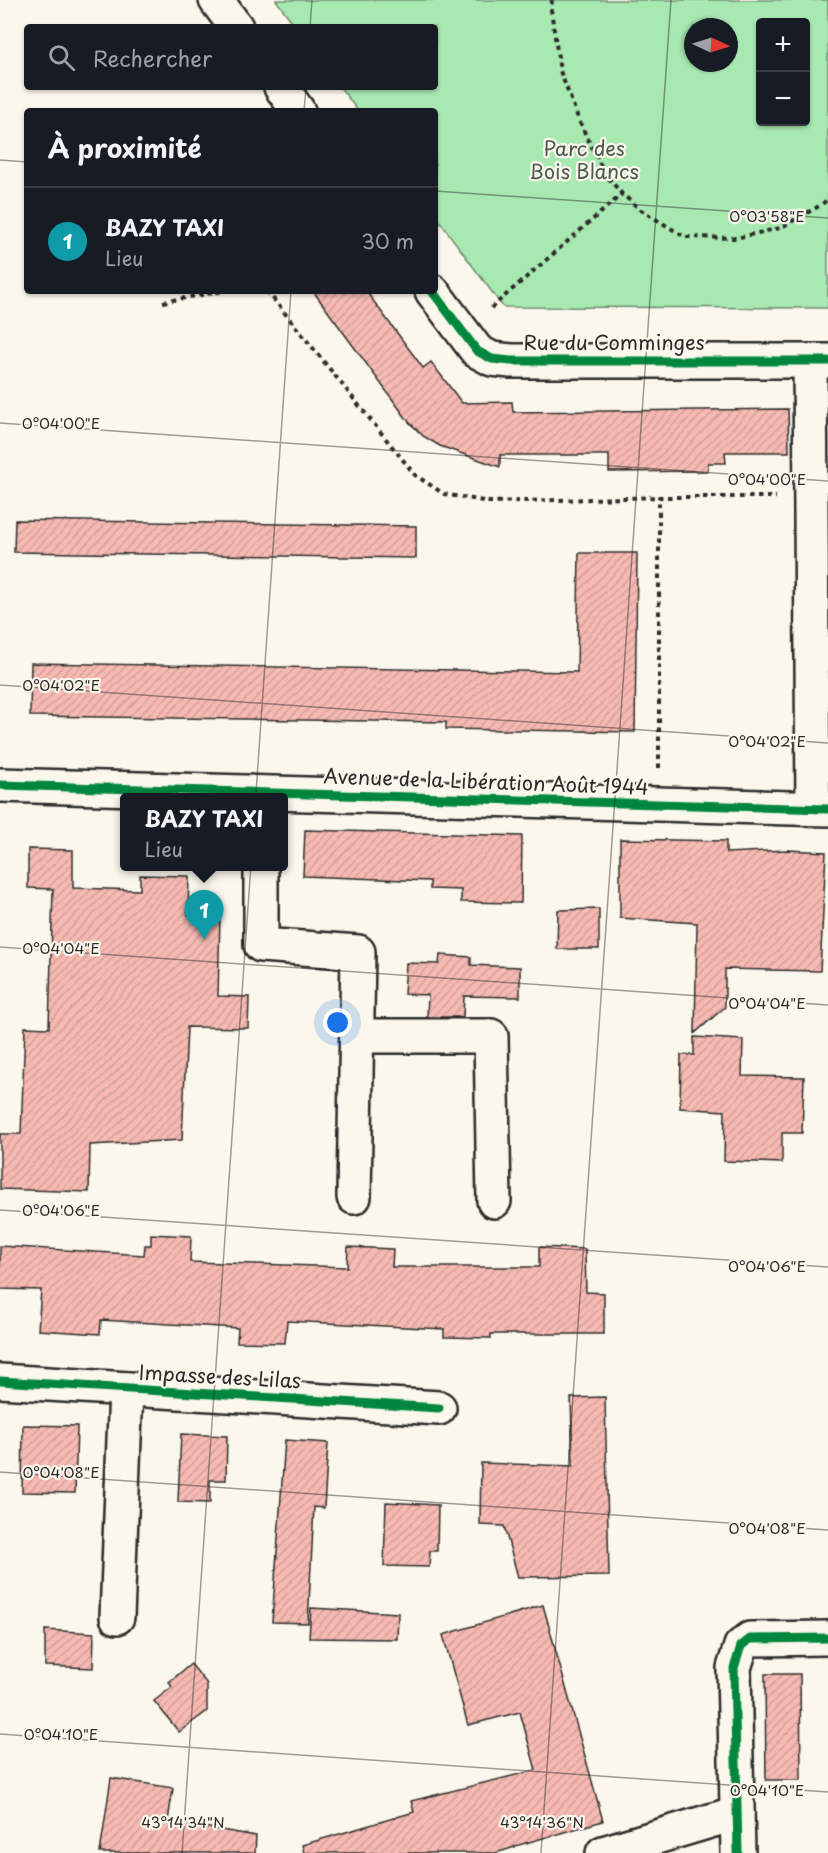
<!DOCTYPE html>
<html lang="fr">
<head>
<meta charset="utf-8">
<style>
  body { margin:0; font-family:"Playpen Sans",sans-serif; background:#242831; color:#f1f3f6 }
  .controls { position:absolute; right:18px; top:18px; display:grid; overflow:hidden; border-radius:6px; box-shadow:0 2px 4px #0004 }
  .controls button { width:54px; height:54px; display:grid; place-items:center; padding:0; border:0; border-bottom:2px solid #363941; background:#171b24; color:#f1f3f6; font:30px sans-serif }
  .compass { position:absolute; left:684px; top:18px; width:54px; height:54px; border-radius:50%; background:#171b24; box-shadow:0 2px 4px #0004; rotate:94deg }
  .you { position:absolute; left:338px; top:1023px; width:21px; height:21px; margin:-15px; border:4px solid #fff; border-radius:50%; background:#1a73e8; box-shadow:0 0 0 9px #1a73e833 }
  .badge { display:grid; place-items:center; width:39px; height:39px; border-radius:50%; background:#d1495b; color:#fff; font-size:20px; font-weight:700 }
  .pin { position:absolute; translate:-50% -50px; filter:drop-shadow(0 2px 3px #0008) }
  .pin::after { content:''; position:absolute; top:32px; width:21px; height:18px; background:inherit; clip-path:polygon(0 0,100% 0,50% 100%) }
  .popup { position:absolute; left:120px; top:793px; width:168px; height:78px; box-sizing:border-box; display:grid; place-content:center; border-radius:6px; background:#171b24; filter:drop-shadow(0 2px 4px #0005); font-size:20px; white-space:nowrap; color:#9ea1a6 }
  .popup b { font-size:22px; color:#f1f3f6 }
  .popup::after { content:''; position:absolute; left:50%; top:100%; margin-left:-12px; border:12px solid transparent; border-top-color:#171b24 }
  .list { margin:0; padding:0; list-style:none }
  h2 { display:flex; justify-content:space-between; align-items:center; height:78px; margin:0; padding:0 24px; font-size:26px }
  h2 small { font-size:20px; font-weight:400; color:#9ea1a6 }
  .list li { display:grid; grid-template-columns:39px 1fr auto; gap:18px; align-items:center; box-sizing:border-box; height:108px; padding:0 24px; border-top:2px solid #363941 }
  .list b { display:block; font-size:22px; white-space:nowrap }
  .list p { margin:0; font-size:20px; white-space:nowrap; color:#9ea1a6 }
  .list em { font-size:20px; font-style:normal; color:#9ea1a6 }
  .icon { flex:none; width:33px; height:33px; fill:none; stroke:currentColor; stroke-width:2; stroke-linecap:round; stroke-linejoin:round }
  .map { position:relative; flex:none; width:828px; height:1853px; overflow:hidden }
  .search { position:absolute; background:#171b24; box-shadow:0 2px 4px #0004; left:24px; top:24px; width:414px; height:66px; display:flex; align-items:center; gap:15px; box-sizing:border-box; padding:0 21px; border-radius:6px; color:#9ea1a6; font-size:22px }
  .panel { position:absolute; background:#171b24; box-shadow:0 2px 4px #0004; left:24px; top:108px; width:414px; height:186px; border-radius:6px }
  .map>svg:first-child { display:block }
</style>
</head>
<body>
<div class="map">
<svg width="828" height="1853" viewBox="0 0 828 1853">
  <defs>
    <pattern id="building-hatch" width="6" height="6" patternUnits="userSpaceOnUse" patternTransform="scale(1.5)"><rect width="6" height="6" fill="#f6bab2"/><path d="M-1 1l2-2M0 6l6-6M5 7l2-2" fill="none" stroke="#d3a099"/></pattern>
  </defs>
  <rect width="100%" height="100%" fill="#fbf7ec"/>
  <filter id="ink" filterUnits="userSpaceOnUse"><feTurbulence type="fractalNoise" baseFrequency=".0167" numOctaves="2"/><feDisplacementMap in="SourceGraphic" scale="12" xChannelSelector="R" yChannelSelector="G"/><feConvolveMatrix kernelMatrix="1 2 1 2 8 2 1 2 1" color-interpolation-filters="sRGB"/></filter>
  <g filter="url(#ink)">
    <path fill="#a8e9b2" stroke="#6a8a6e" stroke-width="1.5" fill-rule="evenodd" d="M276 0H828V308L503 307 435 215V111H358L340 87H435V27H296ZM760 22H806V122H760ZM693 27H729V63H693Z"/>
    <g fill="url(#building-hatch)" stroke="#2b2b2b" stroke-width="1.5">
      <path d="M313 291H366L423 368 431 362 462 403 512 402 513 412 788 409 789 452H725L726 463H708V471L609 472V455H500V467L440 446 423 436 409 422Z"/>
      <path d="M15 520 416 526V558L14 552Z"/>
      <path d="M579 553H637L635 732 446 729V722L30 716 31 663 577 672Z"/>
      <path d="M305 830 522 836 521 903 461 902V890L430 889V881L303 876Z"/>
      <path d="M620 839 726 841V853L788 850 826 852 820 971 725 969V1007L695 1033 697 923 620 918Z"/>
      <path d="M28 849 73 850V888L140 890V875L189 876 188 915 220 916 218 996 249 997 248 1028 187 1027 182 1140 90 1145 89 1192 0 1189V1134H21L25 1027 49 1028 53 889 28 888Z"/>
      <path d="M599 909V949H557L558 910Z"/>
      <path d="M440 955 471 957V965L520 967V997L464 996 463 1017H427L428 995 404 994 406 963 439 964Z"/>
      <path d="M694 1037 743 1040 742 1076 804 1077 802 1133H782V1163L724 1161 725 1111 680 1108 681 1055H694Z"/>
      <path d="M151 1234 191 1236 190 1262 347 1267 348 1247 393 1249 392 1267H539V1247L585 1249 586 1292 604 1293V1334H491V1338L444 1337V1329L287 1321 285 1343 237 1342 238 1328 101 1320 100 1334 38 1330 41 1290 0 1289V1246L144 1255 145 1245H151Z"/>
      <path d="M605 1397 609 1576 518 1577 504 1526 480 1525 481 1463 573 1466 571 1398Z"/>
      <path d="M23 1425 77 1426 75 1493 22 1492Z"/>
      <path d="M181 1434 227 1436 226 1480H210V1503L178 1502Z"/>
      <path d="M285 1440 328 1443 324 1508 314 1507 308 1623 272 1622Z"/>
      <path d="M386 1502 438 1505 437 1551H430L429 1567 384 1566Z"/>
      <path d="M543 1605 603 1821 515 1846V1847L496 1853H304L302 1845 414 1812 411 1801 536 1770 520 1712 468 1725 443 1635Z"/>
      <path d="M311 1608 398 1613 397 1639 309 1638Z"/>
      <path d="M45 1630 94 1633 93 1668 45 1666Z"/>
      <path d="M191 1664 207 1684V1711L179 1732 154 1701 172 1687 169 1682Z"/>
      <path d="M765 1674H800L801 1780H766Z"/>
      <path d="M111 1778 173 1788 168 1821 256 1836 255 1853H100Z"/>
    </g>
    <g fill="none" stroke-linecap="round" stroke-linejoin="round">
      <g stroke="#2b2b2b" stroke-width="38">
        <g id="minor">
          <path d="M216 0 236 27"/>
          <path d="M281 87 298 111"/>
          <path d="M432 291 477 351 492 359 511 361H828"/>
          <path d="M810 361 813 808"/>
          <path d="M0 785 828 809"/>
          <path d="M261 866V945L358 952 354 1197"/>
          <path d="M357 1036H491L494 1201"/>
          <path d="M0 1381 439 1408"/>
          <path d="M117 1617 126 1389"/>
          <path d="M603 1853 737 1813"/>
          <path d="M738 1853 734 1668 741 1646 750 1639 828 1638"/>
        </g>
      </g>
      <g stroke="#2b2b2b" stroke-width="4" stroke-dasharray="4.5 4.5" stroke-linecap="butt">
        <path d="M552 0 551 10 560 71 580 123 605 174 622 194 641 210 685 237 736 238 780 228 821 205 828 199"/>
        <path d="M267 291 415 475 444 494 489 502 659 497"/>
        <path d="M163 302 223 291"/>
        <path d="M491 308 622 194"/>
        <path d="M659 768V497H776"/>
      </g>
      <use href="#minor" stroke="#fbf7ec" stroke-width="33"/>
      <g stroke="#fbf7ec" stroke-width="13">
        <g id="cycleway">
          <path d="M432 291 477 351 492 359 511 361H828"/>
          <path d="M0 785 828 809"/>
          <path d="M0 1381 439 1408"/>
          <path d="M738 1853 734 1668 741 1646 750 1639 828 1638"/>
        </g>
      </g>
      <use href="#cycleway" stroke="#00873e" stroke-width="9"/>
    </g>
  </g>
  <path fill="none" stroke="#2b2b2b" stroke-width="1.5" stroke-opacity="0.45" d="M310 27 312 0M304 111 306 87M0 160 27 162M435 191 828 218M0 423 828 481M0 685 828 743M0 947 828 1005M0 1210 828 1267M0 1472 828 1530M0 1734 828 1792M182 1853 291 291M541 1853 671 0"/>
  <g text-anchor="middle" stroke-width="4.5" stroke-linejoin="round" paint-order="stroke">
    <g font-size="20" fill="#4a5a4d" stroke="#fbf7ec">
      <text x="584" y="156">Parc des<tspan x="584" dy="23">Bois Blancs</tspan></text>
    </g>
    <g font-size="20" fill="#2b2b2b" stroke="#fbf7ec">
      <text x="614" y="350">Rue du Comminges</text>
      <text transform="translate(486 782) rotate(2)" y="7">Avenue de la Libération Août 1944</text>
      <text transform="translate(220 1377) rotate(3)" y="7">Impasse des Lilas</text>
    </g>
  </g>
  <g font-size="15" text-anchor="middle" fill="#2b2b2b" stroke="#fbf7ec" stroke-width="4.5" stroke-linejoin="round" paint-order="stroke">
    <text x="767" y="222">0°03'58"E</text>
    <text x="61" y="429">0°04'00"E</text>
    <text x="767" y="485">0°04'00"E</text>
    <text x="61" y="691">0°04'02"E</text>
    <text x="767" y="747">0°04'02"E</text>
    <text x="61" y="954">0°04'04"E</text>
    <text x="767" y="1009">0°04'04"E</text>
    <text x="61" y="1216">0°04'06"E</text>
    <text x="767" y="1272">0°04'06"E</text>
    <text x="61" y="1478">0°04'08"E</text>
    <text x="767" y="1534">0°04'08"E</text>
    <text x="61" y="1740">0°04'10"E</text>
    <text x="767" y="1796">0°04'10"E</text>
    <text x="183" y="1828">43°14'34"N</text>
    <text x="542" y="1828">43°14'36"N</text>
  </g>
</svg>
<div class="controls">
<button>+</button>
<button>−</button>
</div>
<svg class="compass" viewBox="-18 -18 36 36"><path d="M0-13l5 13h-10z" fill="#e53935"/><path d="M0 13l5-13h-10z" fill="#9ea1a6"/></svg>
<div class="you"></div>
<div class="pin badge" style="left:204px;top:940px;background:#0f9aa8">1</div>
<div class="popup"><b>BAZY TAXI</b>Lieu</div>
<div class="search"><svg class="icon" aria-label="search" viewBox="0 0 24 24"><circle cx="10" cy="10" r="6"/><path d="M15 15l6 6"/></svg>Rechercher</div>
<section class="panel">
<h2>À proximité<small></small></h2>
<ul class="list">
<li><span class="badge" style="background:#0f9aa8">1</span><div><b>BAZY TAXI</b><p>Lieu</p></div><em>30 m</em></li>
</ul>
</section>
</div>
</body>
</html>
